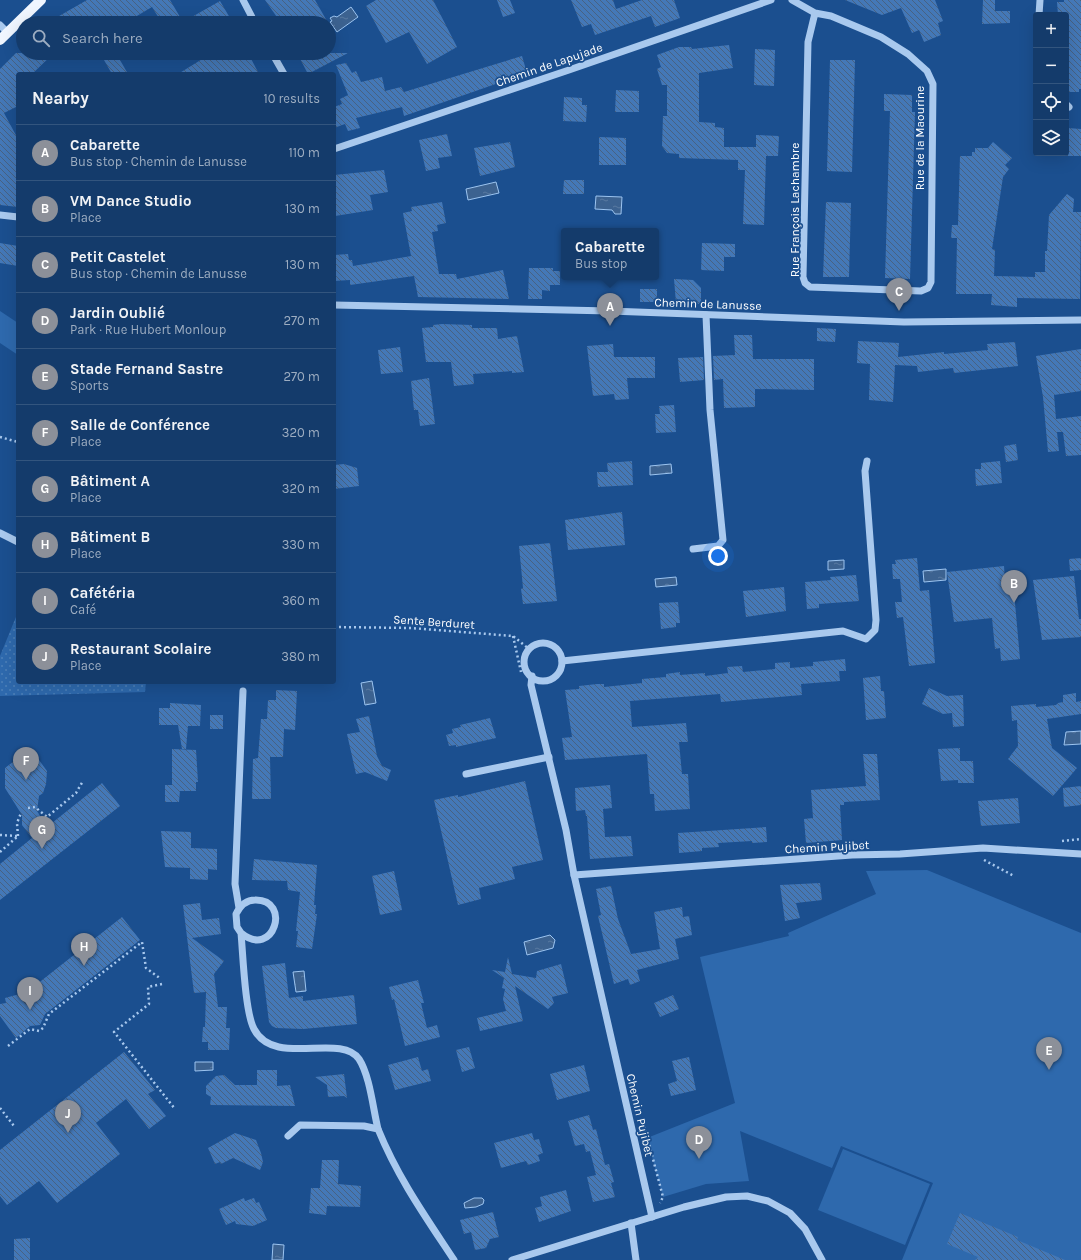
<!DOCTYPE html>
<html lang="en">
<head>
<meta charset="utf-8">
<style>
  body { margin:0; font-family:Karla,sans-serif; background:#214673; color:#f1f3f6 }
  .controls { position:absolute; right:12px; top:12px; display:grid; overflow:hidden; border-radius:4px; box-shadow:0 4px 16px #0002 }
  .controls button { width:36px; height:36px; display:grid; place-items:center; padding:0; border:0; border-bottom:1px solid #33557e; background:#143b6b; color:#f1f3f6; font:20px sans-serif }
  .you { position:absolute; left:718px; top:556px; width:14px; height:14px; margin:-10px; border:3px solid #fff; border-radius:50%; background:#1a73e8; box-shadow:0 0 0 6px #1a73e833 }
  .badge { display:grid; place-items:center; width:26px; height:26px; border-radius:50%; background:#8c9099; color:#fff; font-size:13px; font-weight:700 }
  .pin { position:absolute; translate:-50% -33px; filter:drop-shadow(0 1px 2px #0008) }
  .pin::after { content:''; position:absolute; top:21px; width:14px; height:12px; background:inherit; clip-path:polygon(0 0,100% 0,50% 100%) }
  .popup { position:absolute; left:561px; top:228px; width:98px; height:52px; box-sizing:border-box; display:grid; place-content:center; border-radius:4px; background:#143b6b; filter:drop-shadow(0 1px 3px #0005); font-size:13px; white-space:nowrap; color:#9dadc1 }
  .popup b { font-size:15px; color:#f1f3f6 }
  .popup::after { content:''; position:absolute; left:50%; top:100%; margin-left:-8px; border:8px solid transparent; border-top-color:#143b6b }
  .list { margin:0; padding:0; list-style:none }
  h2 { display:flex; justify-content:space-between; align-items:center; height:52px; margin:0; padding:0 16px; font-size:17px }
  h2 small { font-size:13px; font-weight:400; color:#9dadc1 }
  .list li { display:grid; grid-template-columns:26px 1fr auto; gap:12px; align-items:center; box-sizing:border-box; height:56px; padding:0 16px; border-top:1px solid #33557e }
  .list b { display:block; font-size:15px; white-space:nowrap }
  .list p { margin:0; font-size:13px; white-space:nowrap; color:#9dadc1 }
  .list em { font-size:13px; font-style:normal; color:#9dadc1 }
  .icon { flex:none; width:22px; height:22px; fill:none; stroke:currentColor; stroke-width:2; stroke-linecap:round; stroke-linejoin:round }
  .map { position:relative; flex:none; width:1081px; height:1260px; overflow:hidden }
  .search { position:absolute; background:#143b6b; box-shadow:0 4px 16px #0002; left:16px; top:16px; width:320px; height:44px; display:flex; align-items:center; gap:10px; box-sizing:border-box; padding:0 14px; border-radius:22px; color:#9dadc1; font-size:15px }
  .panel { position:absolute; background:#143b6b; box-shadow:0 4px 16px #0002; left:16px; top:72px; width:320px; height:612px; border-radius:4px }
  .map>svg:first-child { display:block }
</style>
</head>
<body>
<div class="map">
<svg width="1081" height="1260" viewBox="0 0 1081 1260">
  <defs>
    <pattern id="park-dots" width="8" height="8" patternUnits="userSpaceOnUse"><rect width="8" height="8" fill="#2e69ad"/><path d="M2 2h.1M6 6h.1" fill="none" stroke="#4d80b9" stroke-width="1.8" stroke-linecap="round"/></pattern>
    <pattern id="water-ripples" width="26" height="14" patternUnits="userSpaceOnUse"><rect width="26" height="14" fill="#3c6290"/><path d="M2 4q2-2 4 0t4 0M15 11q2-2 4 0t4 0" fill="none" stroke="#597aa1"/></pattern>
    <pattern id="building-back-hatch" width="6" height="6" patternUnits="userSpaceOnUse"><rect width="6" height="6" fill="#4478b7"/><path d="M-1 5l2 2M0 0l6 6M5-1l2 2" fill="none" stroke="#486282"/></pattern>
  </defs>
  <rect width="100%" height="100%" fill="#1b4f8f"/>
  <path fill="url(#park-dots)" d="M18 612V682H146L145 692 0 696V656Z"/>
  <g fill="#2e69ad">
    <path d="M0 311 18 323V355L0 343Z"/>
    <path d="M927 870 1081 933V1260H902L933 1183 841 1146 832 1168 740 1131 749 1181 706 1184 663 1197 647 1138 735 1103 700 957 789 936 788 933 876 894 866 871Z"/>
    <path d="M843 1149 930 1184 905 1245 818 1210Z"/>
  </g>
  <g fill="url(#water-ripples)" stroke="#9cc4f0">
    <path d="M351 7 358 17 337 32 330 22 332 21 330 18 334 16 337 17Z"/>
    <path d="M496 182 499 193 468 200 466 189Z"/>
    <path d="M596 196 622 197 621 214H615L612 210 595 209Z"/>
    <path d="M671 464 672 473 650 475V466Z"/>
    <path d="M844 560V569L828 570V561Z"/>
    <path d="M946 569V580L924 582 923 571Z"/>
    <path d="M676 577 677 585 656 587 655 579Z"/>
    <path d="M372 681 376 703 365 705 361 683Z"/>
    <path d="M1081 731V744L1064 745 1066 732Z"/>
    <path d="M550 935 555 940 553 948 527 955 524 942Z"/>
    <path d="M304 971 306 991 296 992 293 972Z"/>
    <path d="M195 1062H213V1070L195 1071Z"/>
    <path d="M474 1198H482L484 1200 483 1204 476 1207 465 1208 464 1203Z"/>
    <path d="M273 1244 284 1245 283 1260H272Z"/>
  </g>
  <g fill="url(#building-back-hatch)">
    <path d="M87 0H170L183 22 220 1 230 18 221 23H162L152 7 125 23H47Z"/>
    <path d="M265 0H315L328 23H281Z"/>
    <path d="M376 0H433L457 47 427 64 409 32 386 43 366 6Z"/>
    <path d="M497 0H510L515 13 503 17Z"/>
    <path d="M571 0H613L616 9 642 0H674L680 18 655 27 651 16 595 35 591 24 582 27Z"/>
    <path d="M845 0H935L943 21 938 23 941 35 924 42 919 30 912 33 901 8 882 15Z"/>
    <path d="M983 0H995V11H1010V23L982 24Z"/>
    <path d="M1064 0H1081V89H1079V92H1066V15H1058L1057 2H1064Z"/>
    <path d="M729 45 733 68 699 73V122L715 123V127L724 128V147H756V135L779 136 778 156H766L764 225 743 224 745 170H738V160L679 158V154L667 153 662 146 663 116H667V85H662L657 69 661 67 657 55 679 47H691L692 49Z"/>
    <path d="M755 49 775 50 774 86 754 85Z"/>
    <path d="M16 53H54L32 74H18V106L4 113 18 139V207L0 205V69Z"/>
    <path d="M100 53H116L128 74H112Z"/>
    <path d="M212 53H248L259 74H178Z"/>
    <path d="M297 53H348L308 74Z"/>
    <path d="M522 56 527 73 404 116 402 107 356 118 360 128 348 131 345 124 334 128V107L342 104 340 99 348 95 336 65 346 63 352 73 356 71 361 82 382 77 385 91 401 87 404 92Z"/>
    <path d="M830 60H855L852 172 827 171Z"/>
    <path d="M616 90 639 91V112H615Z"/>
    <path d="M884 94 912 95V112H915L910 279 885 278 890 111H884Z"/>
    <path d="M564 97 582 98V105H587L586 122 563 121Z"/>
    <path d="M1068 128 1081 129V156H1066V136H1068Z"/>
    <path d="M447 134 452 156 438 158 440 168 426 171 419 140Z"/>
    <path d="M599 137 626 138V165H599Z"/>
    <path d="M510 142 515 167 480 176 474 148Z"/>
    <path d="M993 142 1012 158 1005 165 1009 169 1003 177 992 249 995 250 994 276 1035 277V272H1045V251H1047L1049 215 1067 194 1074 199 1073 212H1081L1080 299 1017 298V307L991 305 992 294H956L957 238H951L952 225H958L960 156H972V152H975V148H988Z"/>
    <path d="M384 170 388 192 370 195 373 210 335 216 334 175Z"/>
    <path d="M564 180H584V194H563Z"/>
    <path d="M442 202 446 223 437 225 438 231 432 232 439 274H456L457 279 503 270 509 299 418 297 414 276 350 285V280L334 281V255L348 254 349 260H352L353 266 411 256 403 213 412 211 411 207Z"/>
    <path d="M826 202 851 203 849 277H823Z"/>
    <path d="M0 243 18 246V266L0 263Z"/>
    <path d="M702 243 735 244V257H724V271L701 270Z"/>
    <path d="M529 268H553V271H560V285H550V291L542 290V299H528Z"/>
    <path d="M674 279 693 280 701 288V304L676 303Z"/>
    <rect x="640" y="289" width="17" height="13"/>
    <path d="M442 324 472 325V328H497L498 339 517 336 524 372 512 373V371L473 374 474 384 454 386 451 362H426L422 328 433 327V325Z"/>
    <path d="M817 328 836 329 835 342 817 341Z"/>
    <path d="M734 335H752L753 359H814V390L755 389V407L724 408 723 379 714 380 713 356 735 355Z"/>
    <path d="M858 341 899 343 898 357 944 352V354L988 350 987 344 1015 342 1018 366 954 373 953 368 918 372 917 366 895 365 893 402 869 400 870 364 857 363Z"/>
    <path d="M613 344 614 357H655V378H627L629 399 615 400 614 394 593 396 587 346Z"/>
    <path d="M400 347 403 372 381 374 378 350Z"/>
    <path d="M1081 349V391L1054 395 1056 419 1081 416V455L1066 456 1063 432H1057L1059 451 1048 452 1043 397 1036 356Z"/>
    <path d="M703 357 704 380 680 382 678 358Z"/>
    <path d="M429 378 435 424 420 426 418 410H414L411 381Z"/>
    <path d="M674 405 676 432 656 433 655 414H660L659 406Z"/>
    <path d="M1016 444 1018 460 1006 462 1004 446Z"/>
    <path d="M632 461 633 485 598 487 597 472H608L607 463Z"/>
    <path d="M1000 461 1002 483 976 486 975 469H981V463Z"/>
    <path d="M344 464 357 468 359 486 334 489V465Z"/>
    <path d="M622 512 625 545 568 550 565 520Z"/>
    <path d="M550 543 557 601 523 604 521 589 523 588 519 546Z"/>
    <path d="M917 558 920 591 929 590 935 663 909 666 903 617 897 618 895 602H902L900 579H893L892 564H896L895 560Z"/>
    <path d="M1081 558V570L1070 571 1069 559Z"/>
    <path d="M1004 566 1005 582 1013 581 1020 659 1001 661 1000 648 995 649 992 618 954 622 947 572Z"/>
    <path d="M856 575 859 601 819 604V608L807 609 805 582 831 580 830 577Z"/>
    <path d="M1074 576 1079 619H1081V637L1042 640 1033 580Z"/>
    <path d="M784 587 786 611 746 617 743 591Z"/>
    <path d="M678 602 680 623H676V627L661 629 659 603Z"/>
    <path d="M845 659 846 671H839L840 681 801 684 802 695 721 702 720 694 630 701 632 727 686 723 688 742H679L682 774H688L690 809 655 811 654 794H650L647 754 565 760 562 738 572 737 565 690 579 689V686L597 684H604V687L642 683V679L666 677V674L680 672V675L705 673V676L728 673 727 667 742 666 743 672 775 669V663L790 662V668L813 666V662Z"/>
    <path d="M880 676 881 691H884L886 718 866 720 863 678Z"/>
    <path d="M929 688 947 696 963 695 964 726 953 727 952 713 943 714 922 704Z"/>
    <path d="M276 690 297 691 295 730 284 729 283 757H270L271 799H252L253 759 258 758 261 719H267L268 700H276Z"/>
    <path d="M1076 693V702L1081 701V714L1047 719 1052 748 1077 768 1053 796 1008 759 1018 746 1017 720 1012 721 1011 706 1036 704V707L1056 705 1058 703 1063 702V695Z"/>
    <path d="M170 703 201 705 200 726H188L186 749H182L178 725H159V708H170Z"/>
    <rect x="210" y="715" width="13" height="14"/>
    <path d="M369 716 377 756 382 766 391 770 387 781 365 772 356 774 347 734 360 732 356 719Z"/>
    <path d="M490 718 496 738 456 747V745L449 746 446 735 453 733 452 729 461 727 460 725Z"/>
    <path d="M960 748V761H973L974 783H958V780L941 781 938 749Z"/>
    <path d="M172 749 196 750 198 782H196V791H180L179 802H165V785H172Z"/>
    <path d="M863 754H877L880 800 844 802V805H840L842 840 806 843 804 819 813 818 811 790 866 786Z"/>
    <path d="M18 758 39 760 47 771 46 784 43 793 39 796 37 811 47 827 102 783 120 806 0 900V864L32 838 22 825V815L5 788V768Z"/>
    <path d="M525 781 543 860 512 867 515 879 479 888 481 899 458 905 434 800 458 795V797Z"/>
    <path d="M610 785 612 808 603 809 605 837 631 836 633 856 590 859 587 816H586L585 810 576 811 575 788Z"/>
    <path d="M1081 786V805L1064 807 1063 788Z"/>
    <path d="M1018 798 1020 823 981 826 978 801Z"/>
    <path d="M766 827 767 842 752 843V841L718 843 719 847 702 848V851L679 853 678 833Z"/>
    <path d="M161 831 191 832V848L217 849V870L208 869V880L190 879V868L165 867Z"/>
    <path d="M254 859 317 865 314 905H316L315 914H317L312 949 296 947 298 931H296L300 892 288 890 287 881 252 880Z"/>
    <path d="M394 871 402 910 380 915 372 876Z"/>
    <path d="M820 883 822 900 796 903 800 918 785 921 780 885Z"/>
    <path d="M611 886 618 919 631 954 660 949 654 912 682 907 683 917 689 916 692 935 675 939 679 959 637 970 640 981 630 985 628 979 614 984 598 916 601 915 596 889Z"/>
    <path d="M200 903 202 920 219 918 221 934 192 938 224 961 214 974 218 1007H227L226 1028H230L229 1050H208V1042H202L203 1027H205L206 992 194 993 183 905Z"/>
    <path d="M122 917 140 940 45 1014 40 1025 30 1026 16 1038 0 1016V1004L6 1003 5 998 27 992Z"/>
    <path d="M508 957 512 974 536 978 537 971 561 964 568 993 552 997 554 1003 548 1009 515 986 523 1021 480 1031 477 1018 506 1011 503 999 505 989 502 988 504 978 492 970 505 972Z"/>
    <path d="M285 963 289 998 303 996V1001L354 995 357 1024 303 1029 276 1028 272 1026 269 1022 262 966Z"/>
    <path d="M418 980 424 1003H421L427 1028 437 1025 440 1037 405 1046 394 999 392 1000 389 987Z"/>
    <path d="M673 995 679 1009 660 1017 654 1003Z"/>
    <path d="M469 1047 475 1068 462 1072 456 1050Z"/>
    <path d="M124 1052 155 1090 148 1094 166 1116 149 1129 126 1099 96 1123 120 1154 57 1203 39 1181 7 1205 0 1196V1150Z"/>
    <path d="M418 1057 422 1071 428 1069 431 1081 395 1090 388 1065Z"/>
    <path d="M689 1057 696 1090 671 1096 668 1084 677 1081 672 1061Z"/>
    <path d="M584 1065 590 1091 557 1100 550 1074Z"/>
    <path d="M257 1070H277V1086L290 1085 295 1106 210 1105 211 1097 206 1094V1086L216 1076 224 1075 235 1085H257Z"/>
    <path d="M344 1074 347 1098 344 1096 328 1097 327 1085 315 1077Z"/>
    <path d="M589 1115 593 1130 596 1129 605 1165 609 1164 614 1182 611 1183 615 1197 593 1202 587 1177 596 1175 590 1151 586 1152 584 1144 575 1146 568 1121Z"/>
    <path d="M235 1133 256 1140 261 1153 263 1162 260 1170 233 1158 221 1164 220 1162 215 1164 208 1148Z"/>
    <path d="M532 1133 534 1140 539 1139 543 1153 538 1155 540 1161 528 1165 526 1161 501 1168 494 1143Z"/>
    <path d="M322 1160H339L338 1184 361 1186 360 1207 327 1206 326 1215 309 1213 311 1188H320Z"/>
    <path d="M566 1190 571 1211 539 1222 535 1208 542 1206 540 1197Z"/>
    <path d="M244 1198 245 1201 254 1198 256 1203 259 1202 267 1220 253 1226 236 1224 235 1221 226 1225 219 1209Z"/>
    <path d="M493 1212 499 1237 490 1239 486 1248 475 1250 471 1232 464 1234 460 1220Z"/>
    <path d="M960 1213 1018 1237 1017 1240 1065 1260H975L978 1257 947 1244Z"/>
    <path d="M30 1238V1260H14V1239Z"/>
  </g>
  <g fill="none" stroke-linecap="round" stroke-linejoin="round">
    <g stroke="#a9c9ee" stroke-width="2.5" stroke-dasharray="2 3" stroke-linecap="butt">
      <path d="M0 437 18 442"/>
      <path d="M334 627 411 628 513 636 529 649"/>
      <path d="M513 636 521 672"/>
      <path d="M28 808 35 807 47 817 76 793 83 781"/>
      <path d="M0 835 17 836"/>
      <path d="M18 836 17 823 21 813"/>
      <path d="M1062 841 1081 839"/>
      <path d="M0 852 18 836"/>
      <path d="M984 860 1014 876"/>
      <path d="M162 984 148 987 149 1004 114 1032 175 1109"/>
      <path d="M8 1046 30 1029 39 1031 43 1028 49 1014 142 942 146 968 161 979"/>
      <path d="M0 1108 14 1126"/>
      <path d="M643 1121 663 1197 660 1203"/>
    </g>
    <g stroke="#a9c9ee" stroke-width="7">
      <path d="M243 0 255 23"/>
      <path d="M792 0 815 13 831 16 881 37 908 54 927 71 933 84 931 282 928 288 921 291 810 287 805 283 803 277 808 42 815 13"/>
      <path d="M1039 15 1040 0"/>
      <path d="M0 25 8 33"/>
      <path d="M272 53 284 74"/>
      <path d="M1066 104 1069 107"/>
      <path d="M334 149 569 70 771 0"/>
      <path d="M0 215 18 217"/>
      <path d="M334 305 610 311 904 322 1081 320"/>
      <path d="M0 533 18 542"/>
      <path d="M693 549 718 546 723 540 710 410 706 315"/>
      <circle cx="543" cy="662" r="19"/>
      <path d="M562 661 843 631 866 639 875 630 876 620 865 471 867 461"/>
      <path d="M532 676 531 685 566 830 574 875 652 1217"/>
      <path d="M466 774 549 757"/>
      <path d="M574 875 852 855 900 854 983 848 1081 854"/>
      <path d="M239 908 235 884 243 691"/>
      <path d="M241 933C274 960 292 899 255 900 246 900 240 906 236 914L237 927 241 933C243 955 245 1012 254 1029 274 1068 340 1032 359 1059 370 1076 373 1109 378 1129"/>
      <path d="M288 1136 300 1125 364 1126 378 1129C398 1178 425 1216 454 1260"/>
      <path d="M631 1223 636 1260"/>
      <path d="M512 1260 684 1207 726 1197 747 1196 768 1201 790 1213 805 1229 822 1260"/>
    </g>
    <path stroke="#f0f6ff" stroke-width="10" d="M0 40 41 0"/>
  </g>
  <g text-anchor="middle" stroke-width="3.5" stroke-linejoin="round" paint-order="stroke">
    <g font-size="12" fill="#fff" stroke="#1b4f8f">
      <text transform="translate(549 65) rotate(-19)" y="4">Chemin de Lapujade</text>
      <text transform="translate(920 138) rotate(-90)" y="4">Rue de la Maourine</text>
      <text transform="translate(795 210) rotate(-90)" y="4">Rue François Lachambre</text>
      <text transform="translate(708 304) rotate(2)" y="4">Chemin de Lanusse</text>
      <text transform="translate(434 622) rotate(4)" y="4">Sente Berduret</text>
      <text transform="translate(827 847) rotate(-3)" y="4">Chemin Pujibet</text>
      <text transform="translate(640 1115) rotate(77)" y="4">Chemin Pujibet</text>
    </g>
  </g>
</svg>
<div class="controls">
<button>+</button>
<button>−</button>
<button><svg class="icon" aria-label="locate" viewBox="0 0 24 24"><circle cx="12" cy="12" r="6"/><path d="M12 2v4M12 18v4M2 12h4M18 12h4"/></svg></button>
<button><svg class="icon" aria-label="layers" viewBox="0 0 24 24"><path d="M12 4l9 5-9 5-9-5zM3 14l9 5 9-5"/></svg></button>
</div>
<div class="you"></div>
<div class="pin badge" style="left:610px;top:326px">A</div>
<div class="popup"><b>Cabarette</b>Bus stop</div>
<div class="pin badge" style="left:1014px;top:603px">B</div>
<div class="pin badge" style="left:899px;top:311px">C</div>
<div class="pin badge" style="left:699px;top:1159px">D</div>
<div class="pin badge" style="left:1049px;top:1070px">E</div>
<div class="pin badge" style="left:26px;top:780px">F</div>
<div class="pin badge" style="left:42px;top:849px">G</div>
<div class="pin badge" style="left:84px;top:966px">H</div>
<div class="pin badge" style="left:30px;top:1010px">I</div>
<div class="pin badge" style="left:68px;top:1133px">J</div>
<div class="search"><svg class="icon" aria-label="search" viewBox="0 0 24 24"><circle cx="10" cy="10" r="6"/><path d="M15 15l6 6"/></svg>Search here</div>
<section class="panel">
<h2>Nearby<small>10 results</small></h2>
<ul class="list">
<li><span class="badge">A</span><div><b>Cabarette</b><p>Bus stop · Chemin de Lanusse</p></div><em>110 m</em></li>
<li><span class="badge">B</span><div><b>VM Dance Studio</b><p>Place</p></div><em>130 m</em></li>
<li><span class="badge">C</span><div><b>Petit Castelet</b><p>Bus stop · Chemin de Lanusse</p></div><em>130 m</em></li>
<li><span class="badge">D</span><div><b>Jardin Oublié</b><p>Park · Rue Hubert Monloup</p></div><em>270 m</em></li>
<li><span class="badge">E</span><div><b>Stade Fernand Sastre</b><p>Sports</p></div><em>270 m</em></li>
<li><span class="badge">F</span><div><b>Salle de Conférence</b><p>Place</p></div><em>320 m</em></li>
<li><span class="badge">G</span><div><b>Bâtiment A</b><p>Place</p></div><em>320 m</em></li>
<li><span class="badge">H</span><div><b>Bâtiment B</b><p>Place</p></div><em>330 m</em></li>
<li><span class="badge">I</span><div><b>Cafétéria</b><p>Café</p></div><em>360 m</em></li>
<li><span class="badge">J</span><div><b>Restaurant Scolaire</b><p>Place</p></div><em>380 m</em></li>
</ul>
</section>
</div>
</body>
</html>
